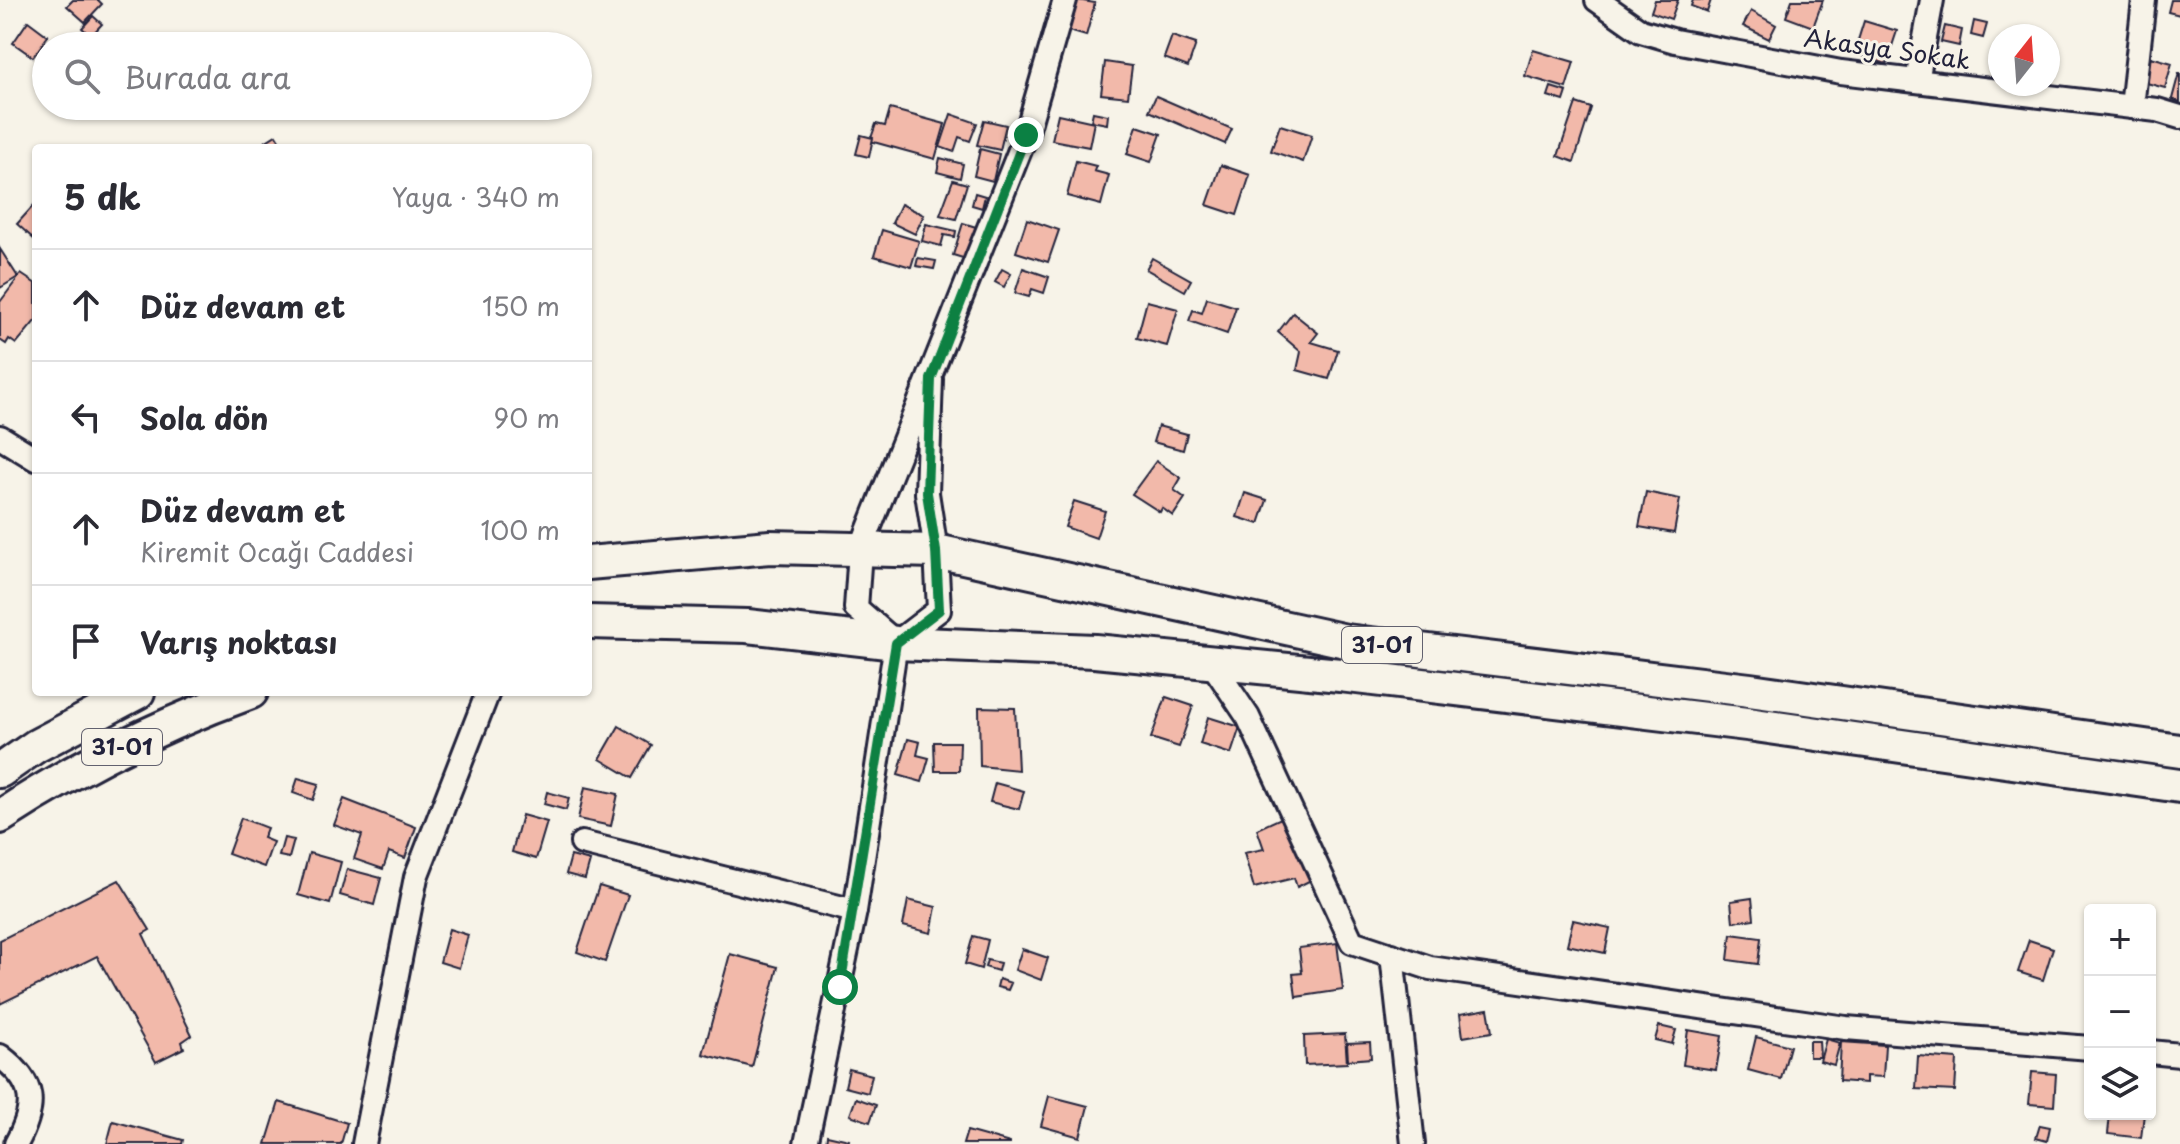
<!DOCTYPE html>
<html lang="tr">
<head>
<meta charset="utf-8">
<style>
  body { margin:0; font-family:"Playpen Sans",sans-serif; background:#f2f2f3; color:#2b2b33 }
  .controls { position:absolute; right:24px; bottom:24px; display:grid; overflow:hidden; border-radius:8px; box-shadow:0 2px 6px #0004 }
  .controls button { width:72px; height:72px; display:grid; place-items:center; padding:0; border:0; border-bottom:2px solid #e1e1e2; background:#fff; color:#2b2b33; font:40px sans-serif }
  .compass { position:absolute; left:1988px; top:24px; width:72px; height:72px; border-radius:50%; background:#fff; box-shadow:0 2px 6px #0004; rotate:17deg }
  .stop { position:absolute; width:24px; height:24px; margin:-18px; border:6px solid #0b8043; border-radius:50%; background:#fff }
  .stop.end { background:#0b8043; border-color:#fff; box-shadow:0 2px 8px #0008 }
  .list { margin:0; padding:0; list-style:none }
  h2 { display:flex; justify-content:space-between; align-items:center; height:104px; margin:0; padding:0 32px; font-size:34px }
  h2 small { font-size:26px; font-weight:400; color:#7c7c81 }
  .list li { display:grid; grid-template-columns:52px 1fr auto; gap:24px; align-items:center; box-sizing:border-box; height:112px; padding:0 32px; border-top:2px solid #e1e1e2 }
  .list b { display:block; font-size:30px; white-space:nowrap }
  .list p { margin:0; font-size:26px; white-space:nowrap; color:#7c7c81 }
  .list em { font-size:26px; font-style:normal; color:#7c7c81 }
  .icon { flex:none; width:44px; height:44px; fill:none; stroke:currentColor; stroke-width:2; stroke-linecap:round; stroke-linejoin:round }
  .map { position:relative; flex:none; width:2180px; height:1144px; overflow:hidden }
  .search { position:absolute; background:#fff; box-shadow:0 2px 6px #0004; left:32px; top:32px; width:560px; height:88px; display:flex; align-items:center; gap:20px; box-sizing:border-box; padding:0 28px; border-radius:44px; color:#7c7c81; font-size:30px }
  .panel { position:absolute; background:#fff; box-shadow:0 2px 6px #0004; left:32px; top:144px; width:560px; height:552px; border-radius:8px }
  .map>svg:first-child { display:block }
</style>
</head>
<body>
<div class="map">
<svg width="2180" height="1144" viewBox="0 0 2180 1144">
  <rect width="100%" height="100%" fill="#f7f3e8"/>
  <filter id="ink" filterUnits="userSpaceOnUse"><feTurbulence type="fractalNoise" baseFrequency=".0125" numOctaves="2"/><feDisplacementMap in="SourceGraphic" scale="16" xChannelSelector="R" yChannelSelector="G"/><feConvolveMatrix kernelMatrix="1 2 1 2 8 2 1 2 1" color-interpolation-filters="sRGB"/></filter>
  <g filter="url(#ink)">
    <g fill="#f2b9aa" stroke="#22223b" stroke-width="2">
      <path d="M73 0H98L102 4 85 22 67 6Z"/>
      <path d="M1077 0 1095 3 1086 36 1069 31Z"/>
      <path d="M1655 0H1678L1671 19 1651 12Z"/>
      <path d="M1693 0H1711L1707 12 1691 6Z"/>
      <path d="M1792 0H1823L1813 27 1786 17Z"/>
      <path d="M2171 0H2180V15L2168 12Z"/>
      <path d="M1751 11 1776 25 1769 39 1743 26Z"/>
      <path d="M93 16 102 24 91 36 82 28Z"/>
      <path d="M28 21 48 36 33 57 13 43Z"/>
      <path d="M1864 21 1897 31 1886 64 1854 53Z"/>
      <path d="M1974 21 1987 24 1983 38 1971 35Z"/>
      <path d="M1945 26 1962 30 1959 46 1941 42Z"/>
      <path d="M1172 36 1196 44 1188 67 1164 58Z"/>
      <path d="M1533 50 1574 62 1566 88 1525 76Z"/>
      <path d="M2151 57 2172 63 2165 88 2143 82Z"/>
      <path d="M1105 62 1132 66 1128 97 1101 94Z"/>
      <path d="M2179 73H2180V102L2172 99Z"/>
      <path d="M1551 87 1567 92 1564 101 1548 96Z"/>
      <path d="M1156 96 1232 129 1225 144 1149 111Z"/>
      <path d="M1576 103 1591 108 1574 162 1558 156Z"/>
      <path d="M890 109 945 124 935 159 870 141 876 124 885 126Z"/>
      <path d="M1093 112 1108 115 1107 124 1091 121Z"/>
      <path d="M951 114 977 123 970 141 959 137 954 152 940 147Z"/>
      <path d="M1058 114 1094 122 1089 147 1052 140Z"/>
      <path d="M984 120 1006 125 1000 150 977 145Z"/>
      <path d="M1280 125 1312 135 1303 162 1271 151Z"/>
      <path d="M1137 126 1161 134 1151 162 1127 154Z"/>
      <path d="M276 135 284 148H258L257 147Z"/>
      <path d="M861 135 873 138 869 157 856 154Z"/>
      <path d="M980 149 999 154 993 181 974 176Z"/>
      <path d="M940 158 963 164 960 178 937 172Z"/>
      <path d="M1076 161 1096 166 1094 171 1109 175 1101 205 1067 196Z"/>
      <path d="M1221 165 1250 175 1237 215 1207 205Z"/>
      <path d="M953 180 967 184 956 219 940 215Z"/>
      <path d="M975 193 985 196 982 208 972 205Z"/>
      <path d="M901 204 924 215 915 234 892 223Z"/>
      <path d="M34 205 36 206V241L17 224Z"/>
      <path d="M1027 219 1059 230 1048 262 1016 252Z"/>
      <path d="M963 223 976 227 966 259 953 255Z"/>
      <path d="M926 224 956 231 955 237 944 235 941 246 922 241Z"/>
      <path d="M882 230 919 241 911 267 874 256Z"/>
      <path d="M0 249 18 277 0 288Z"/>
      <path d="M918 258 936 261 934 269 916 266Z"/>
      <path d="M1152 258 1191 280 1185 291 1146 269Z"/>
      <path d="M1023 268 1049 277 1044 293 1032 289 1029 297 1015 293Z"/>
      <path d="M1002 269 1011 274 1004 287 995 282Z"/>
      <path d="M21 274 36 284V320L16 344 9 339 6 344 0 340V302Z"/>
      <path d="M1207 298 1236 307 1227 334 1189 321 1193 310 1202 313Z"/>
      <path d="M1147 301 1178 309 1167 346 1137 338Z"/>
      <path d="M1293 313 1318 333 1311 342 1338 350 1329 379 1297 370 1301 352 1278 332Z"/>
      <path d="M1158 426 1187 434 1183 450 1153 442Z"/>
      <path d="M1156 461 1181 478 1174 490 1185 498 1173 516 1162 508 1160 512 1132 494Z"/>
      <path d="M1646 492 1680 499 1674 533 1639 527Z"/>
      <path d="M1245 493 1267 500 1259 524 1237 517Z"/>
      <path d="M1074 501 1105 511 1096 538 1065 527Z"/>
      <path d="M1166 697 1193 706 1179 747 1151 738Z"/>
      <path d="M979 707 1015 708 1018 770 980 766Z"/>
      <path d="M1208 717 1240 727 1231 754 1200 744Z"/>
      <path d="M619 726 651 745 632 778 600 759Z"/>
      <path d="M908 739 920 742 917 755 929 758 922 782 898 775Z"/>
      <path d="M934 742H960L959 771H935Z"/>
      <path d="M298 778 319 784 313 800 293 793Z"/>
      <path d="M995 783 1024 791 1019 809 990 802Z"/>
      <path d="M585 787 618 794 611 826 578 819Z"/>
      <path d="M547 792 569 798 566 810 544 804Z"/>
      <path d="M344 799 416 827 405 858 389 852 383 869 354 859 362 835 334 825Z"/>
      <path d="M522 815 547 822 536 859 512 852Z"/>
      <path d="M241 818 267 828 263 838 273 842 264 867 228 854Z"/>
      <path d="M1281 818 1311 880 1297 887 1294 878 1254 888 1244 853 1264 849 1257 829Z"/>
      <path d="M284 838 294 840 289 858 279 856Z"/>
      <path d="M309 853 341 862 330 904 298 895Z"/>
      <path d="M571 856 590 861 585 879 566 874Z"/>
      <path d="M347 869 381 878 374 905 340 895Z"/>
      <path d="M119 880 150 930 143 934 192 1035 182 1042 184 1048 156 1062 97 956 0 1004V940Z"/>
      <path d="M599 886 628 895 605 962 577 952Z"/>
      <path d="M1752 898 1754 919 1733 922 1731 901Z"/>
      <path d="M908 900 936 907 931 933 903 926Z"/>
      <path d="M1573 920 1610 928 1605 953 1567 945Z"/>
      <path d="M449 929 468 935 459 968 440 962Z"/>
      <path d="M1731 934 1761 938 1758 964 1728 960Z"/>
      <path d="M973 936 988 940 981 969 965 964Z"/>
      <path d="M2029 940 2053 948 2043 980 2018 972Z"/>
      <path d="M1337 943 1343 990 1296 997 1293 974 1302 973 1299 948Z"/>
      <path d="M1022 949 1048 958 1041 980 1015 970Z"/>
      <path d="M730 954 778 967 752 1067 703 1054Z"/>
      <path d="M987 960 1000 963 998 971 985 967Z"/>
      <path d="M999 979 1011 983 1008 990 997 987Z"/>
      <path d="M1488 1009 1492 1032 1463 1037 1460 1014Z"/>
      <path d="M1659 1026 1676 1030 1672 1044 1655 1040Z"/>
      <path d="M1688 1030 1722 1036 1716 1070 1683 1065Z"/>
      <path d="M1345 1034 1347 1063 1305 1065 1304 1036Z"/>
      <path d="M1756 1037 1790 1046 1781 1079 1748 1070Z"/>
      <path d="M1826 1039 1840 1043 1834 1065 1820 1061Z"/>
      <path d="M1809 1041H1819L1820 1057H1809Z"/>
      <path d="M1370 1042 1371 1058 1348 1060 1347 1043Z"/>
      <path d="M1841 1042 1885 1045 1883 1077 1866 1076V1083L1839 1081Z"/>
      <path d="M1918 1056 1957 1059 1955 1091 1916 1089Z"/>
      <path d="M849 1069 872 1075 868 1093 845 1087Z"/>
      <path d="M2032 1072 2056 1074 2054 1106 2029 1104Z"/>
      <path d="M1049 1096 1088 1106 1080 1137 1041 1126Z"/>
      <path d="M856 1098 876 1105 870 1122 850 1115Z"/>
      <path d="M279 1102 347 1123 341 1144H266Z"/>
      <path d="M2110 1114H2144L2141 1138 2108 1134Z"/>
      <path d="M113 1121 183 1140 182 1144H107Z"/>
      <path d="M2040 1125 2050 1127 2047 1141 2036 1138Z"/>
      <path d="M967 1131 1010 1143V1144H963Z"/>
      <path d="M827 1135 849 1140 848 1144H826Z"/>
    </g>
    <g fill="none" stroke-linecap="round" stroke-linejoin="round">
      <g stroke="#22223b" stroke-width="28">
        <g id="minor">
          <path d="M1597 0 1641 31 1675 41 1841 72 2157 110 2180 117"/>
          <path d="M1917 81 1932 0"/>
          <path d="M2132 107 2144 0"/>
          <path d="M0 437 36 459"/>
          <path d="M895 642 856 608 860 551 1026 135 1065 0"/>
          <path d="M1211 662 1248 717 1352 942 1430 968 1846 1028 2090 1048"/>
          <path d="M582 843 855 911"/>
          <path d="M1392 955 1413 1144"/>
          <path d="M2150 1052 2180 1055"/>
          <path d="M0 1056C36 1083 37 1105 16 1144"/>
          <path d="M364 1144 416 877 488 692"/>
          <path d="M806 1144 855 911 896 643 939 610 936 551 927 493 931 379"/>
        </g>
      </g>
      <g stroke="#22223b" stroke-width="38">
        <g id="highway">
          <path d="M588 563 770 547 936 551 1346 641 1750 690 2180 751"/>
          <path d="M588 622 747 626 896 643 1095 651 1340 675 1755 725 2180 786"/>
          <path d="M0 771 36 746 138 692"/>
          <path d="M0 817C79 765 162 724 251 692"/>
        </g>
      </g>
      <use href="#minor" stroke="#f7f3e8" stroke-width="22"/>
      <use href="#highway" stroke="#f7f3e8" stroke-width="32"/>
    </g>
  </g>
  <g fill="none" stroke-linecap="round" stroke-linejoin="round" filter="url(#ink)">
    <path stroke="#0b8043" stroke-width="10" d="M840 987 896 643 939 610 936 551 927 493 931 379 1026 135"/>
  </g>
  <g text-anchor="middle" stroke-width="6" stroke-linejoin="round" paint-order="stroke">
    <g fill="#f7f3e8" stroke="#62616f" stroke-width="2">
      <rect x="1342" y="627" width="80" height="36" rx="6"/>
      <rect x="82" y="729" width="80" height="36" rx="6"/>
    </g>
    <g font-size="22" font-weight="bold" fill="#22223b">
      <text x="1382" y="653">31-01</text>
      <text x="122" y="755">31-01</text>
    </g>
    <g font-size="24" fill="#22223b" stroke="#f7f3e8">
      <text transform="translate(1887 50) rotate(8)" y="8">Akasya Sokak</text>
    </g>
  </g>
</svg>
<div class="controls">
<button>+</button>
<button>−</button>
<button><svg class="icon" aria-label="layers" viewBox="0 0 24 24"><path d="M12 4l9 5-9 5-9-5zM3 14l9 5 9-5"/></svg></button>
</div>
<svg class="compass" viewBox="-18 -18 36 36"><path d="M0-13l5 13h-10z" fill="#e53935"/><path d="M0 13l5-13h-10z" fill="#7c7c81"/></svg>
<div class="stop" style="left:840px;top:987px"></div>
<div class="stop end" style="left:1026px;top:135px"></div>
<div class="search"><svg class="icon" aria-label="search" viewBox="0 0 24 24"><circle cx="10" cy="10" r="6"/><path d="M15 15l6 6"/></svg>Burada ara</div>
<section class="panel">
<h2>5 dk<small>Yaya · 340 m</small></h2>
<ul class="list">
<li><svg class="icon" aria-label="ahead" viewBox="0 0 24 24"><path d="M12 20V5M6 11l6-6 6 6"/></svg><div><b>Düz devam et</b></div><em>150 m</em></li>
<li><svg class="icon" aria-label="left" viewBox="0 0 24 24"><path d="M17 20v-9H6M10 6l-5 5 5 5"/></svg><div><b>Sola dön</b></div><em>90 m</em></li>
<li><svg class="icon" aria-label="ahead" viewBox="0 0 24 24"><path d="M12 20V5M6 11l6-6 6 6"/></svg><div><b>Düz devam et</b><p>Kiremit Ocağı Caddesi</p></div><em>100 m</em></li>
<li><svg class="icon" aria-label="arrive" viewBox="0 0 24 24"><path d="M6 21V4h12l-3 4 3 4H6"/></svg><div><b>Varış noktası</b></div></li>
</ul>
</section>
</div>
</body>
</html>
